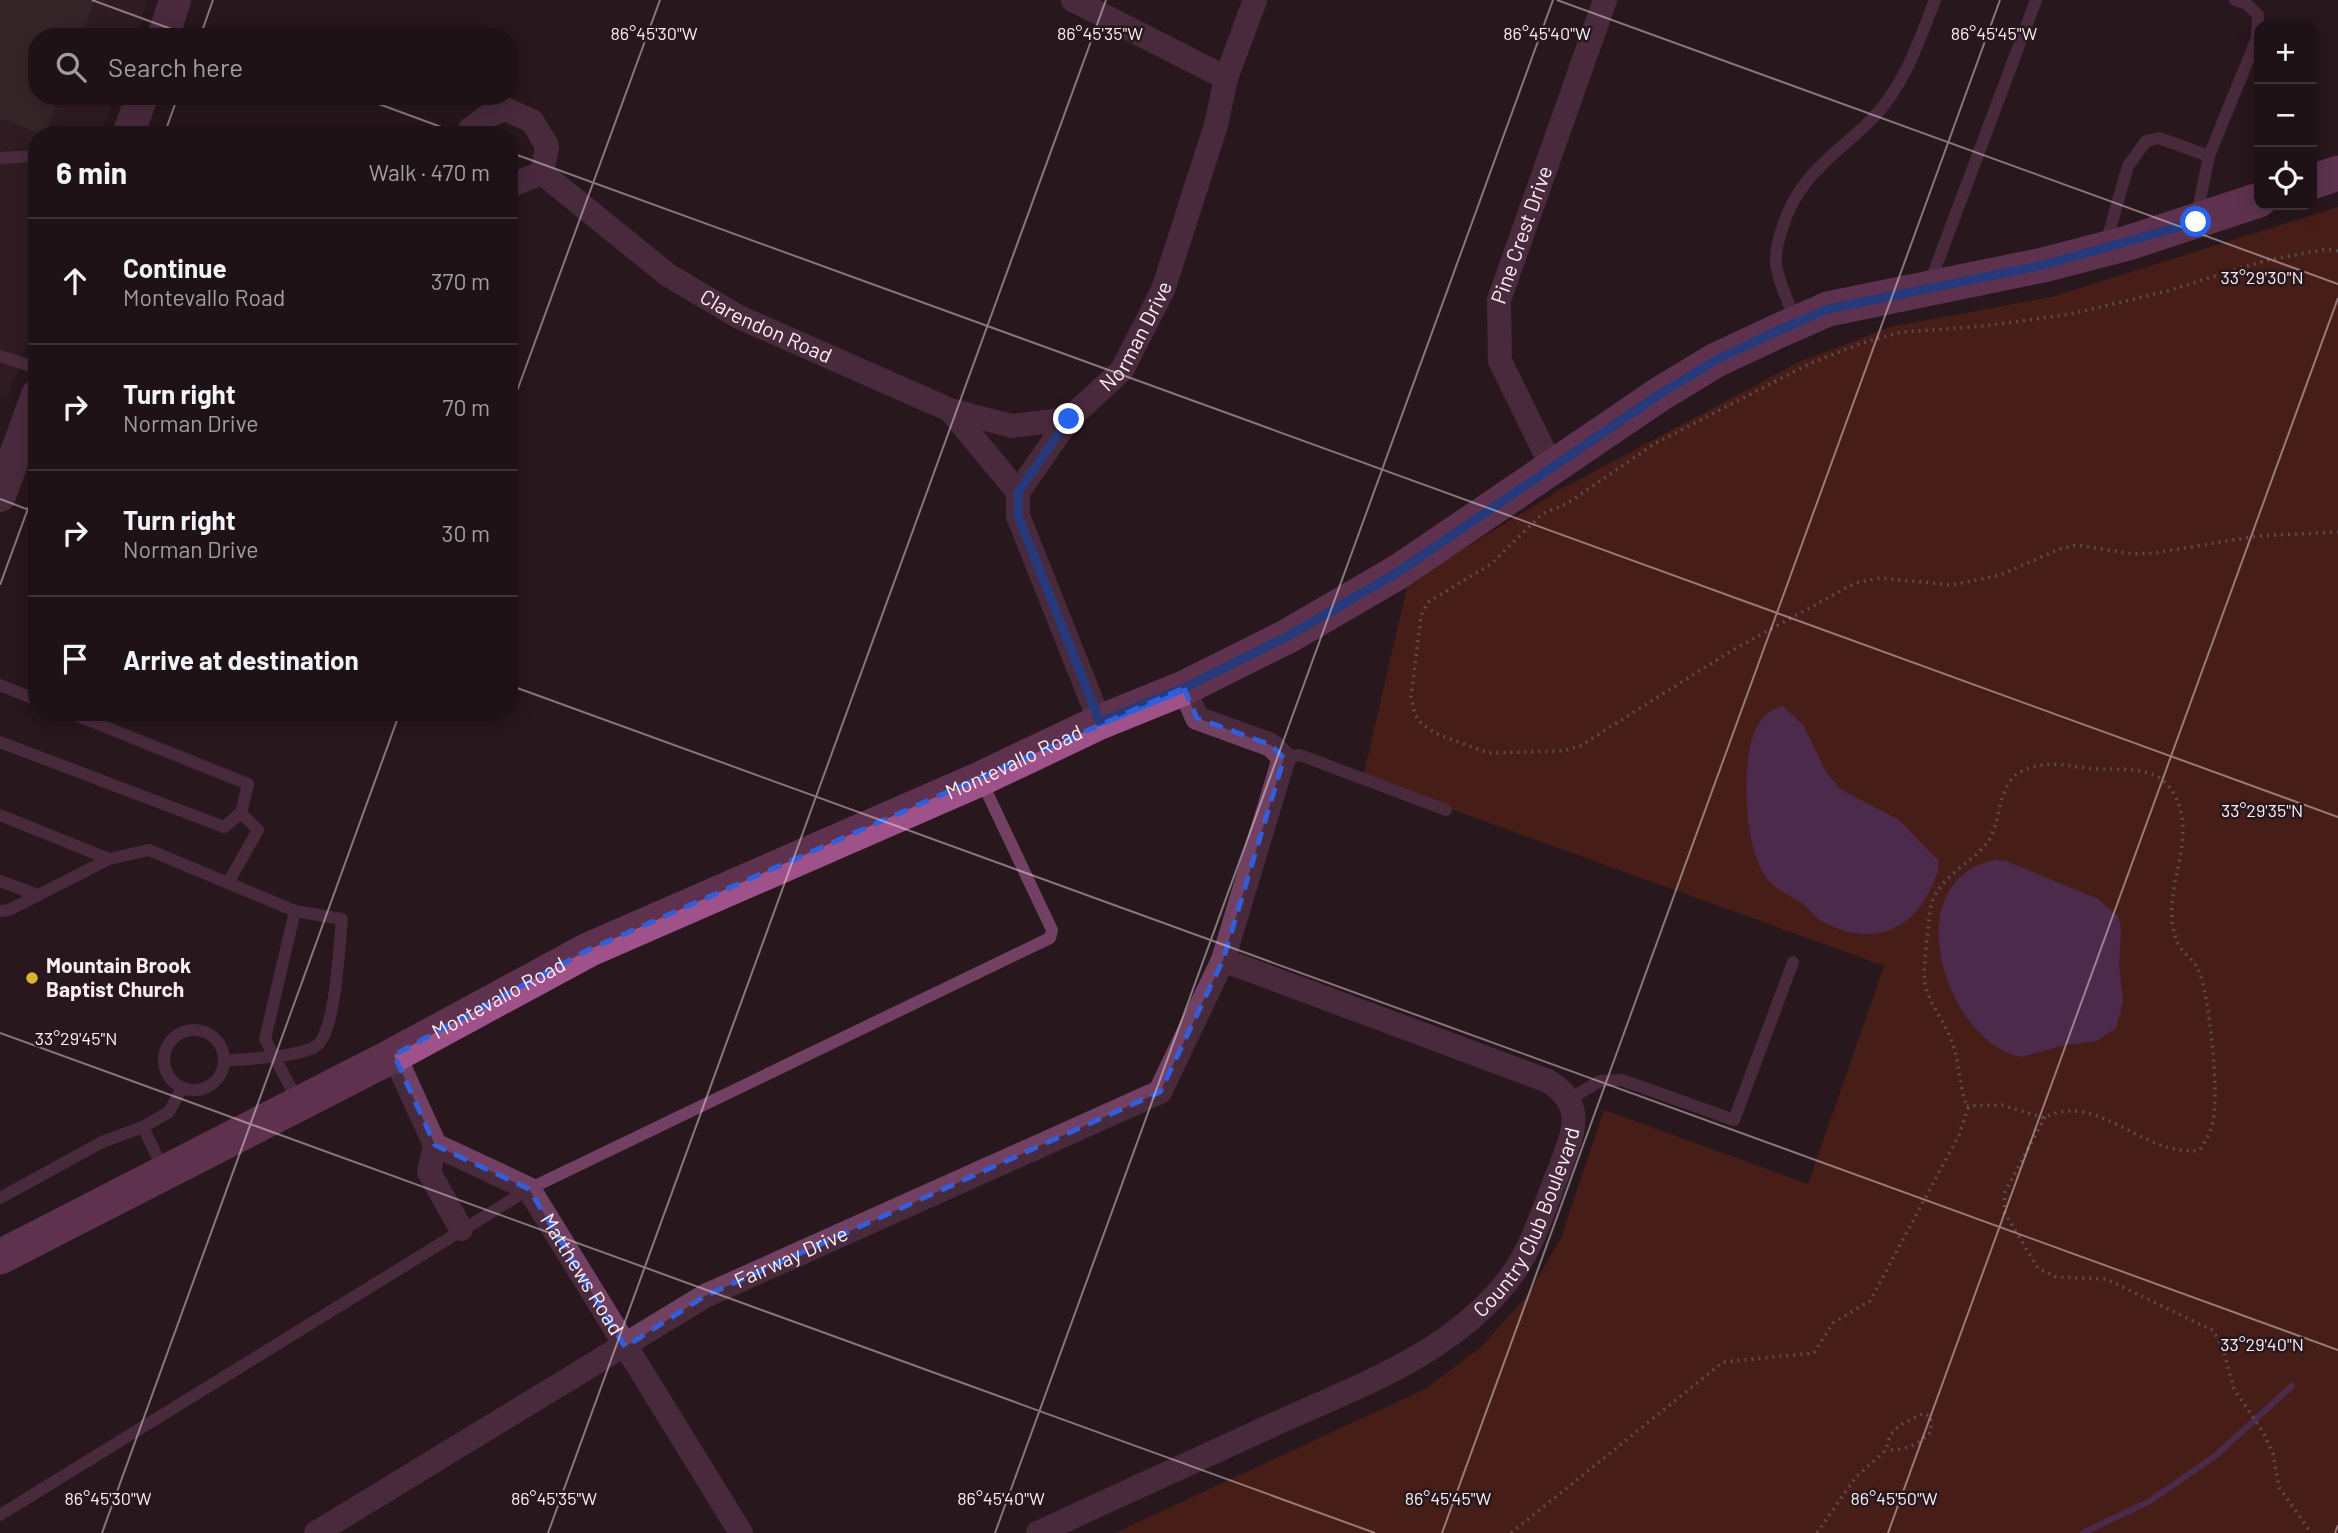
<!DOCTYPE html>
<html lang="en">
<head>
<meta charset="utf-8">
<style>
  body { margin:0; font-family:Barlow,sans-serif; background:#2b2023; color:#f1f3f6 }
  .controls { position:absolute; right:21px; top:21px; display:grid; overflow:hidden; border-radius:14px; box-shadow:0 4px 18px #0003 }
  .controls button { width:63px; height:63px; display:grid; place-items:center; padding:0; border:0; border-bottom:2px solid #3c3235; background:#1e1216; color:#f1f3f6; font:35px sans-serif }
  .stop { position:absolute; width:21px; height:21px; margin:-16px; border:5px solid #2563eb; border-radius:50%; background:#fff }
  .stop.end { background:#2563eb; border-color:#fff; box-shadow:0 2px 7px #0008 }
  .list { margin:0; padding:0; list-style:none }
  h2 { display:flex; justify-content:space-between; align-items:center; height:91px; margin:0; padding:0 28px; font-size:30px }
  h2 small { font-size:23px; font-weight:400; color:#a19ea1 }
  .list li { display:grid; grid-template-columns:46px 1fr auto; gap:21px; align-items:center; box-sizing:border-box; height:126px; padding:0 28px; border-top:2px solid #3c3235 }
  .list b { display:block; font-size:26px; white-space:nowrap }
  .list p { margin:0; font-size:23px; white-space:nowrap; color:#a19ea1 }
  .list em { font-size:23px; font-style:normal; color:#a19ea1 }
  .icon { flex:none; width:38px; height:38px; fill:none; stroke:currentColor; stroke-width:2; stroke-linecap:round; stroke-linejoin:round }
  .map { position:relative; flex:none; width:2338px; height:1533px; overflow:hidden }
  .search { position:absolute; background:#1e1216; box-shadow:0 4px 18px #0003; left:28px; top:28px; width:490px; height:77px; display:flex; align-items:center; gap:18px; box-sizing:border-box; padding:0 24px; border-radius:28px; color:#a19ea1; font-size:26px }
  .panel { position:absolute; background:#1e1216; box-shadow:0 4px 18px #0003; left:28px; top:126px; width:490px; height:595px; border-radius:28px }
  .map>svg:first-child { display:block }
</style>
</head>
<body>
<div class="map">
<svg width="2338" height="1533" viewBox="0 0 2338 1533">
  <rect width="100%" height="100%" fill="#28181d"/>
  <path fill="#382229" d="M0 0H148L135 37H37V96H114L101 135H37V316L7 399 0 396Z"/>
  <path fill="#6d2411" d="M2338 207V1533H1115L1425 1389 1481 1347 1527 1296 1561 1238 1604 1110 1808 1184 1884 966 1363 777 1408 583 1561 489 1799 362 1890 327 2051 297Z"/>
  <g fill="#794184">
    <path d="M1783 706 1804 726 1826 772 1840 789 1899 820 1938 860C1940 871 1934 881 1930 890 1909 935 1866 945 1823 922 1814 917 1809 907 1799 901 1786 894 1770 886 1762 871 1746 839 1745 796 1748 761 1750 738 1758 711 1783 706Z"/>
    <path d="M1995 860 2006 861 2098 899 2118 916 2121 928 2119 965 2123 1001 2116 1028 2097 1041 2065 1045 2021 1057C1944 1041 1895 880 1995 860Z"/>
  </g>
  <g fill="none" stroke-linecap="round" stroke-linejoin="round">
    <path stroke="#794184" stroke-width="6" d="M2083 1533 2150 1501 2215 1456 2292 1386"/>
  </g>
  <path fill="#473535" d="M0 0H95L81 37H37V96H59L45 135 0 119Z"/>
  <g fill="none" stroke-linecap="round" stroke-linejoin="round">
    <g stroke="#97898d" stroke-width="3.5" stroke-dasharray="2 5" stroke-linecap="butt">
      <path d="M2338 251 2327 249 2264 261 2167 291 2071 314 1985 326 1902 332 1862 343 1809 364 1654 444 1568 503 1542 514 1491 564 1428 602 1421 616 1411 697 1415 715 1422 724 1435 733 1477 749 1489 753 1563 751 1580 746 1731 651 1855 583 1880 578 1952 585 2000 575 2060 549 2076 545 2133 554 2155 553 2257 536 2338 532"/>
      <path d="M2045 1117 2005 1192 2004 1212 2038 1268 2056 1277 2106 1279 2212 1330 2222 1345 2234 1389 2263 1432 2273 1454 2279 1487 2311 1533"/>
      <path d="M1511 1533 1723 1362 1814 1353 1833 1323 1870 1301 1959 1135 1968 1108C1958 1086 1960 1059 1950 1037 1943 1019 1929 1004 1925 984 1922 975 1929 923 1930 911 1935 878 1969 866 1987 843 2002 824 1996 786 2020 772 2043 760 2064 765 2087 768 2117 772 2156 761 2174 794 2201 842 2156 894 2178 944 2183 953 2193 959 2198 969 2210 995 2219 1093 2213 1121 2211 1132 2205 1141 2200 1150 2144 1159 2098 1089 2044 1118L2002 1105 1967 1106"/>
      <path d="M1817 1533 1855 1478 1886 1450 1890 1435 1900 1425 1924 1413 1931 1417V1432C1916 1446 1906 1450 1886 1450"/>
    </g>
    <g stroke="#714062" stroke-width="12">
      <path d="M0 158 37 156"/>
      <path d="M2197 215 2209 156 2257 38 2258 15 2247 4 2235 0"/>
      <path d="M2106 243 2128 166 2146 141 2159 138 2209 156"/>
      <path d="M1929 285 2036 0"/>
      <path d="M1795 320C1789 303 1780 286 1777 269 1774 257 1777 244 1781 232 1797 175 1834 157 1873 118 1904 86 1919 41 1935 0"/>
      <path d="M0 356 37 368"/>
      <path d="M0 685 37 700"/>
      <path d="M68 712 248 784 241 813 258 830 228 883"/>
      <path d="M0 742 224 827 241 813"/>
      <path d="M1284 758 1300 755 1446 810"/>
      <path d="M0 815 109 859"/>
      <path d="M0 881 38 895"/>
      <path d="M0 911 9 910 109 859 149 850 295 911 342 919C339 945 336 1033 316 1046 300 1057 244 1059 224 1061"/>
      <path d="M295 911 265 1039 299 1103"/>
      <circle cx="194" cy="1060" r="30"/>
      <path d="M1568 1100 1600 1081 1622 1080 1734 1120 1793 962"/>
      <path d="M143 1127 163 1169"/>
      <path d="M0 1198 102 1142 143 1127 169 1112 182 1088"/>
      <path d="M0 1515 529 1189 1050 938 1052 930 982 782"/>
    </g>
    <g stroke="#714062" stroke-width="24">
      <path d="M1073 0 1226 78"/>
      <path d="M469 135 470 129 488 116 505 109 532 121 547 146 542 173"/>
      <path id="s1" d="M542 173 668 275 739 317 950 410 1018 492"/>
      <path d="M509 186 542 173"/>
      <path d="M950 410 1012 426 1069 419"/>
      <path id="s2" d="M1552 467 1500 361 1499 300 1605 0"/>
      <path id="s3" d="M1100 722 1018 516V492L1069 419 1122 370 1163 290 1216 125 1226 78 1255 0"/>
      <path id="s4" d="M394 1055 435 1145 529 1189 741 1533"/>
      <path d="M435 1145 429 1172 461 1229"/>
      <path id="s5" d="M316 1533 705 1296 1160 1092 1223 960 1284 758 1271 745 1197 718 1184 688"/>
      <path id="s6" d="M1038 1533C1113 1498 1188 1464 1264 1429 1350 1389 1449 1357 1509 1279 1533 1248 1545 1204 1560 1168 1573 1133 1587 1105 1548 1081L1223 960"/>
    </g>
    <g stroke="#714062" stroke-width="32">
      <path d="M163 37 175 0"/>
      <path d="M128 135 142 96"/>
      <path d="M0 496 37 395"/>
    </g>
    <g stroke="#9f5289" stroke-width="35">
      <path d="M2312 182 2338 173"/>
      <path id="s7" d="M0 1257 394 1055 588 950 980 779 1100 722 1184 688 1288 636 1398 572 1660 394 1716 360 1778 331 1828 309 2043 265 2128 243 2259 200"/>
    </g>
  </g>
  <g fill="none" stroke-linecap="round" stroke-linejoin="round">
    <path stroke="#2563eb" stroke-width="9" d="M1069 419 1018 492V516L1100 722 1184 688 1288 636 1398 572 1660 394 1716 360 1777 331 1828 309 2043 265 2196 222"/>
  </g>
  <path d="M0 0H2338V1533H0ZM1184 688 1197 718 1271 745 1284 758 1223 960 1160 1092 705 1296 625 1347 529 1189 435 1145 394 1055 588 950Z" fill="#28181d" fill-opacity=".55" fill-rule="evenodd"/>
  <path fill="none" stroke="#335eda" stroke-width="5" stroke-dasharray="14 9" stroke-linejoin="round" d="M1184 688 1197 718 1271 745 1284 758 1223 960 1160 1092 705 1296 625 1347 529 1189 435 1145 394 1055 588 950Z"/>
  <path fill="none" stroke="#f9eef1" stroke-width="2" stroke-opacity="0.45" d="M92 0 193 37M1557 0 2338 284M200 37 213 0M357 96 463 135M164 135 178 96M509 152 2338 817M509 413 660 0M0 499 37 513M0 585 37 484M509 685 2338 1350M0 1033 1375 1533M102 1533 400 712M548 1533 1106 0M995 1533 1553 0M1442 1533 2000 0M1888 1533 2338 298M2335 1533 2338 1525"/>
  <circle fill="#dab333" stroke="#28181d" stroke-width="2.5" cx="32" cy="978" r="7"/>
  <g text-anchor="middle" stroke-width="5" stroke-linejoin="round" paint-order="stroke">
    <g font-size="21" fill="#f9eef1" stroke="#28181d">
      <text dy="7" stroke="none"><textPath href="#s2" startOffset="248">Pine Crest Drive</textPath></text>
      <text dy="7" stroke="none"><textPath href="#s1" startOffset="273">Clarendon Road</textPath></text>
      <text dy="7" stroke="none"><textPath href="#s3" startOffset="443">Norman Drive</textPath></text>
      <text dy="7" stroke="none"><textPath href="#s7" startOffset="1129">Montevallo Road</textPath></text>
      <text dy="7" stroke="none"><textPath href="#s7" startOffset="562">Montevallo Road</textPath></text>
      <text dy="7" stroke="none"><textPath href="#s6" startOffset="598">Country Club Boulevard</textPath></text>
      <text dy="7" stroke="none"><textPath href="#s5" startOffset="550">Fairway Drive</textPath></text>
      <text dy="7" stroke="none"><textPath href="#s4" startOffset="303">Matthews Road</textPath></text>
    </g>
    <g font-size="21" font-weight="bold" fill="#f9eef1" stroke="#28181d" text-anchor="start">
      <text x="46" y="973">Mountain Brook<tspan x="46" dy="24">Baptist Church</tspan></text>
    </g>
  </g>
  <g font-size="18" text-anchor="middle" fill="#f9eef1" stroke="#28181d" stroke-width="5" stroke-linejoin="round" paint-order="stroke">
    <text x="654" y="40">86°45'30"W</text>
    <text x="1100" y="40">86°45'35"W</text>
    <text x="1547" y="40">86°45'40"W</text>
    <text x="1994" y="40">86°45'45"W</text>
    <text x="2262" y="284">33°29'30"N</text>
    <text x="2262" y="817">33°29'35"N</text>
    <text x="76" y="1045">33°29'45"N</text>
    <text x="2262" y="1351">33°29'40"N</text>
    <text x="108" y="1505">86°45'30"W</text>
    <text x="554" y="1505">86°45'35"W</text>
    <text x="1001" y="1505">86°45'40"W</text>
    <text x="1448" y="1505">86°45'45"W</text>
    <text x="1894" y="1505">86°45'50"W</text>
  </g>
</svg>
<div class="controls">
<button>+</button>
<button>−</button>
<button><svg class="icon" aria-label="locate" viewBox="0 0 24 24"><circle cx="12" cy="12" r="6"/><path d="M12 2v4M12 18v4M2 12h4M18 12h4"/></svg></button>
</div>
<div class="stop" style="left:2196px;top:222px"></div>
<div class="stop end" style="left:1069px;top:419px"></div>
<div class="search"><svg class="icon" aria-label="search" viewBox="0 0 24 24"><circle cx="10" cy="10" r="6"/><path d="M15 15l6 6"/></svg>Search here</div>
<section class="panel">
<h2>6 min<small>Walk · 470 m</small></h2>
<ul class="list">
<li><svg class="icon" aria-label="ahead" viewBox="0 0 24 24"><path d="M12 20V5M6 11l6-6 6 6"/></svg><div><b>Continue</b><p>Montevallo Road</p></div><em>370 m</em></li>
<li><svg class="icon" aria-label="right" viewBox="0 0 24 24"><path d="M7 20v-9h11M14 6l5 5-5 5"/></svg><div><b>Turn right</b><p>Norman Drive</p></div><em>70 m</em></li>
<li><svg class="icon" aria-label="right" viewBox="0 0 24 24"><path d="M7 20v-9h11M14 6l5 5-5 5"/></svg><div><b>Turn right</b><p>Norman Drive</p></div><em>30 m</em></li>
<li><svg class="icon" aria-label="arrive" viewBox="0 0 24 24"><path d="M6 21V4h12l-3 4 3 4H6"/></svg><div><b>Arrive at destination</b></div></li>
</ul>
</section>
</div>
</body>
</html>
